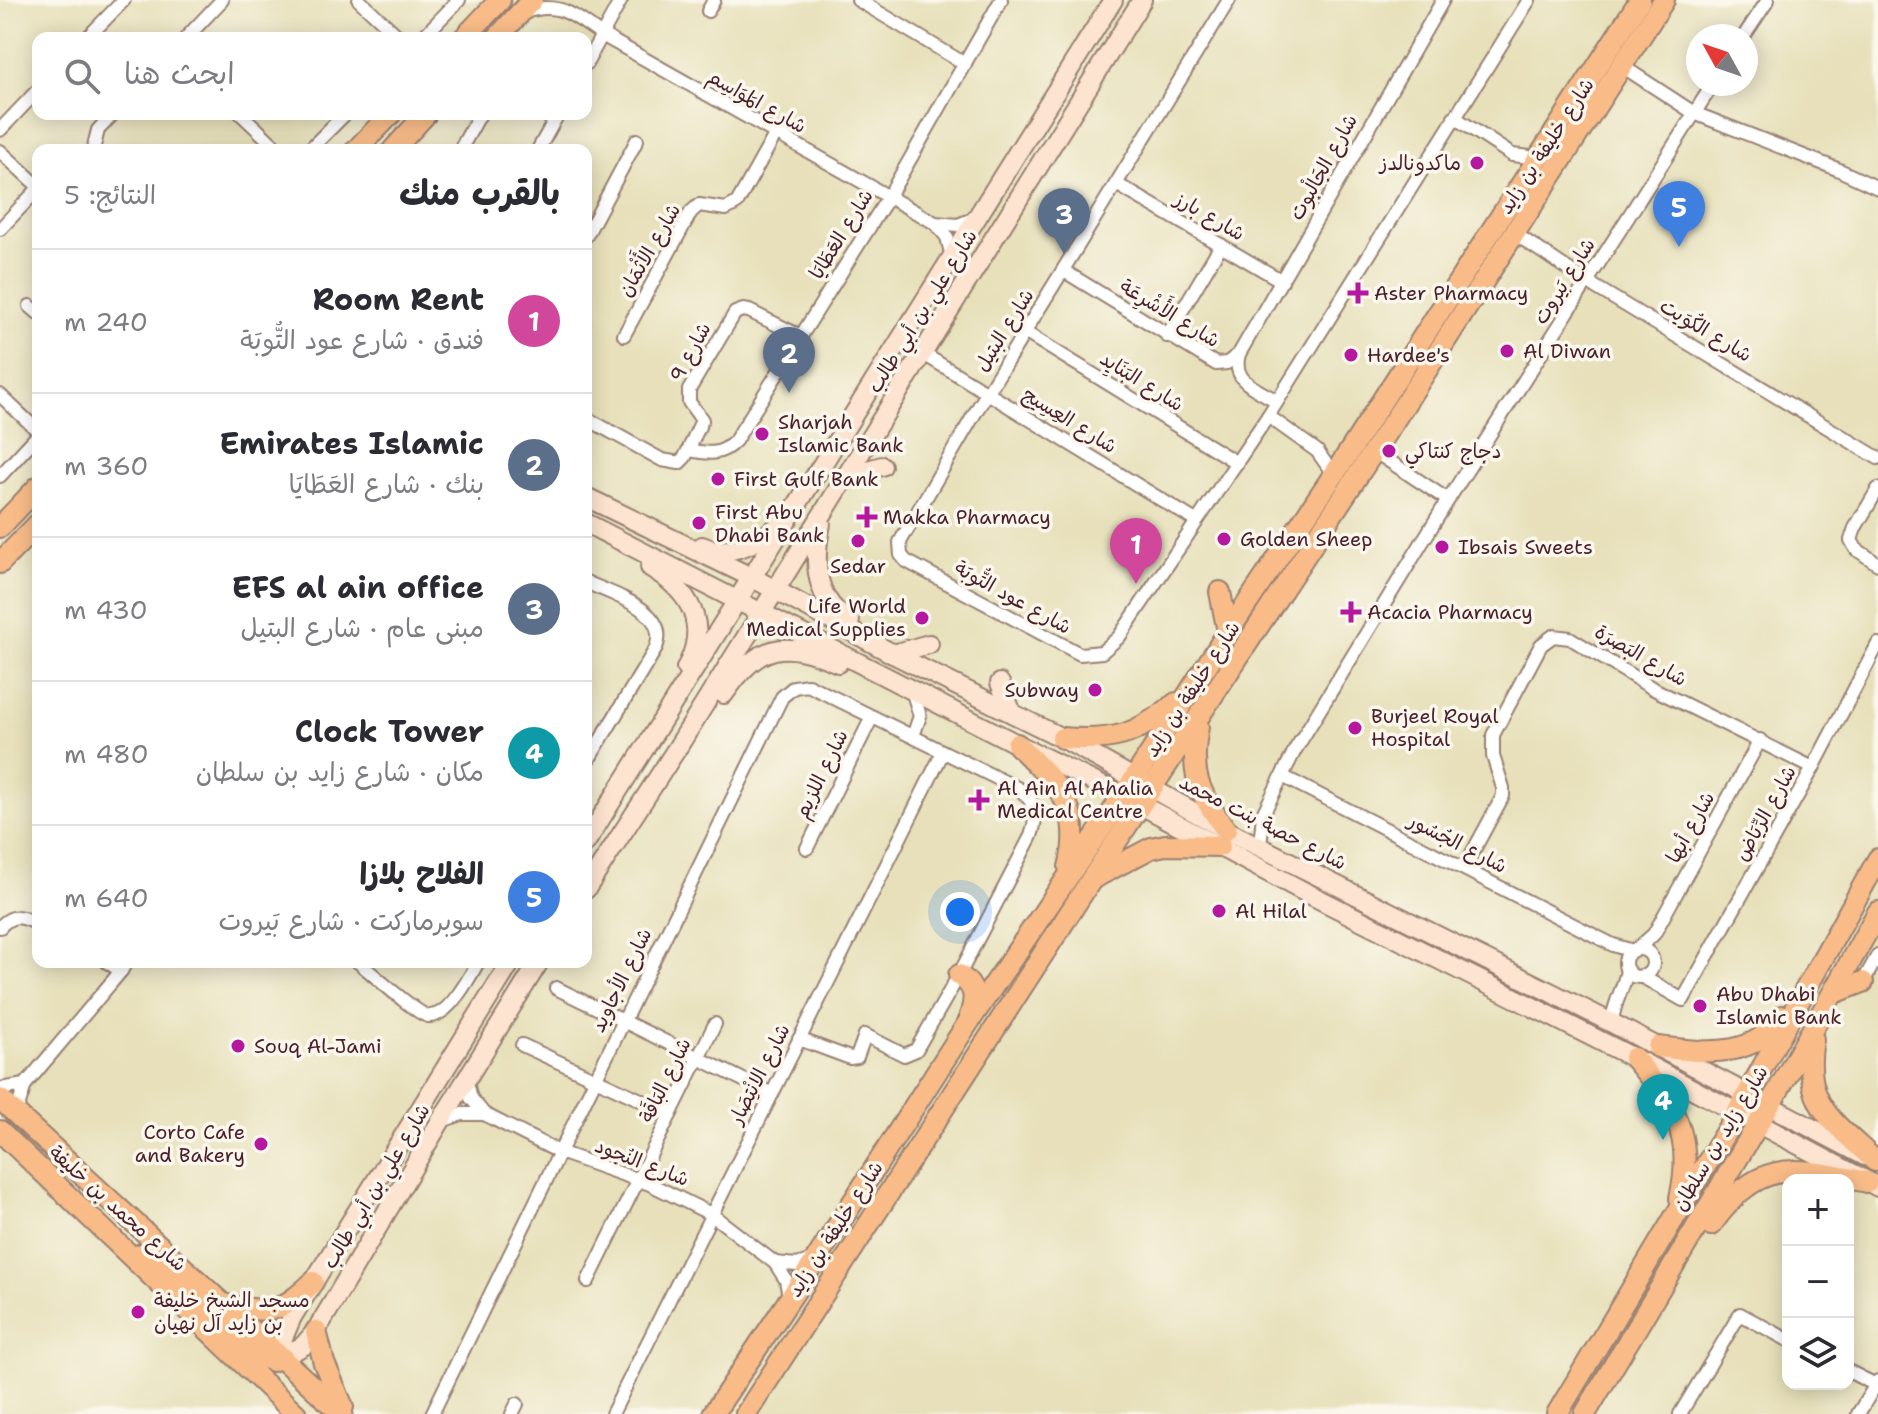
<!DOCTYPE html>
<html lang="ar">
<head>
<meta charset="utf-8">
<style>
  body { margin:0; font-family:"Shantell Sans","Playpen Sans Arabic",sans-serif; background:#f2f2f3; color:#2b2b33; direction:rtl }
  .controls { position:absolute; right:24px; bottom:24px; display:grid; overflow:hidden; border-radius:16px; box-shadow:0 4px 20px #0003 }
  .controls button { width:72px; height:72px; display:grid; place-items:center; padding:0; border:0; border-bottom:2px solid #e1e1e2; background:#fff; color:#2b2b33; font:40px sans-serif }
  .compass { position:absolute; left:1686px; top:24px; width:72px; height:72px; border-radius:50%; background:#fff; box-shadow:0 4px 20px #0003; rotate:310deg }
  .you { position:absolute; left:960px; top:912px; width:28px; height:28px; margin:-20px; border:6px solid #fff; border-radius:50%; background:#1a73e8; box-shadow:0 0 0 12px #1a73e833 }
  .badge { display:grid; place-items:center; width:52px; height:52px; border-radius:50%; background:#d93025; color:#fff; font-size:26px; font-weight:700 }
  .pin { position:absolute; translate:-50% -66px; filter:drop-shadow(0 2px 4px #0008) }
  .pin::after { content:''; position:absolute; top:42px; width:28px; height:24px; background:inherit; clip-path:polygon(0 0,100% 0,50% 100%) }
  .list { margin:0; padding:0; list-style:none }
  h2 { display:flex; justify-content:space-between; align-items:center; height:104px; margin:0; padding:0 32px; font-size:34px }
  h2 small { font-size:26px; font-weight:400; color:#7c7c81 }
  .list li { display:grid; grid-template-columns:52px 1fr auto; gap:24px; align-items:center; box-sizing:border-box; height:144px; padding:0 32px; border-top:2px solid #e1e1e2 }
  .list b { display:block; font-size:30px; white-space:nowrap }
  .list p { margin:0; font-size:26px; white-space:nowrap; color:#7c7c81 }
  .list em { font-size:26px; font-style:normal; color:#7c7c81 }
  .icon { flex:none; width:44px; height:44px; fill:none; stroke:currentColor; stroke-width:2; stroke-linecap:round; stroke-linejoin:round }
  .map { position:relative; flex:none; width:1878px; height:1414px; overflow:hidden; direction:ltr }
  .search { position:absolute; background:#fff; box-shadow:0 4px 20px #0003; left:32px; top:32px; width:560px; height:88px; display:flex; align-items:center; gap:20px; box-sizing:border-box; padding:0 28px; border-radius:16px; color:#7c7c81; font-size:30px }
  .panel { position:absolute; background:#fff; box-shadow:0 4px 20px #0003; left:32px; top:144px; width:560px; height:824px; border-radius:16px; direction:rtl }
  .map>svg:first-child { display:block }
</style>
</head>
<body>
<div class="map">
<svg width="1878" height="1414" viewBox="0 0 1878 1414">
  <rect width="100%" height="100%" fill="#fbf7ec"/>
  <filter id="ink" filterUnits="userSpaceOnUse"><feTurbulence type="fractalNoise" baseFrequency=".0125" numOctaves="2"/><feDisplacementMap in="SourceGraphic" scale="16" xChannelSelector="R" yChannelSelector="G"/><feConvolveMatrix kernelMatrix="1 2 1 2 8 2 1 2 1" color-interpolation-filters="sRGB"/></filter>
  <filter id="wash" filterUnits="userSpaceOnUse"><feTurbulence type="fractalNoise" baseFrequency=".006" numOctaves="4" result="noise"/><feDisplacementMap in="SourceGraphic" scale="32" xChannelSelector="R" yChannelSelector="G"/><feGaussianBlur stdDeviation="1.8" result="paint"/><feColorMatrix in="noise" values="0 0 0 0 0 0 0 0 0 0 0 0 0 0 0 0 0 1.4 0 .05"/><feComposite in="paint" operator="in"/></filter>
  <g filter="url(#wash)">
    <rect width="100%" height="100%" fill="#e7e0ba"/>
  </g>
  <g filter="url(#ink)">
    <g fill="none" stroke-linecap="round" stroke-linejoin="round">
      <g stroke="#988072" stroke-width="16">
        <g id="minor">
          <path d="M359 0 400 38"/>
          <path d="M858 0 965 64"/>
          <path d="M1229 0 978 408 900 542 901 555 906 561 1080 654 1102 652 1119 637 1268 416 1529 0"/>
          <path d="M708 11 714 0"/>
          <path d="M525 12C560 0 574 16 602 35L935 223 958 225 975 218"/>
          <path d="M1744 36 1768 0"/>
          <path d="M87 38 124 0"/>
          <path d="M186 38 222 0"/>
          <path d="M422 38 459 0"/>
          <path d="M586 64 621 0"/>
          <path d="M1622 66 1694 113 1837 169 1878 188"/>
          <path d="M241 114 279 150"/>
          <path d="M1454 117 1512 155 1539 158"/>
          <path d="M0 130 38 90"/>
          <path d="M93 150 98 130 113 114"/>
          <path d="M309 150 345 114"/>
          <path d="M460 150 480 114"/>
          <path d="M538 150 558 114"/>
          <path d="M0 151 38 186"/>
          <path d="M1118 185 1282 281"/>
          <path d="M935 223 947 237 952 257"/>
          <path d="M0 229 38 189"/>
          <path d="M1514 233 1587 282 1878 458"/>
          <path d="M586 236 637 140"/>
          <path d="M1064 271 1216 364 1227 363 1239 354"/>
          <path d="M30 306 38 313"/>
          <path d="M1026 333 1237 463"/>
          <path d="M624 335 691 212 699 205 726 209 737 203 775 135"/>
          <path d="M1167 336 1221 245"/>
          <path d="M922 353 1196 521"/>
          <path d="M0 395 38 431"/>
          <path d="M1277 401C1257 389 1231 382 1239 354L1443 0"/>
          <path d="M1268 416 1317 451 1334 475"/>
          <path d="M586 418 662 460 679 463 685 457 702 420 689 402V390L735 313 743 310 749 311 800 336"/>
          <path d="M689 450C708 454 721 456 735 441L889 196 1001 0"/>
          <path d="M1374 451 1448 500"/>
          <path d="M0 476 38 435"/>
          <path d="M1878 489 1855 528 1851 540 1856 549 1878 564"/>
          <path d="M586 582C613 595 673 611 655 650L586 764"/>
          <path d="M912 690 920 716 913 736"/>
          <path d="M1284 777 1613 945 1633 951"/>
          <path d="M1260 847 1263 814 1295 750 1448 500 1713 84"/>
          <path d="M807 848 872 717"/>
          <path d="M1464 868 1503 796V788L1493 756V735L1541 645 1553 636 1570 638 1652 688 1813 768"/>
          <path d="M0 927C13 912 23 917 38 924"/>
          <path d="M1637 949 1654 934 1760 740"/>
          <circle cx="1639" cy="963" r="14"/>
          <path d="M107 962 121 971"/>
          <path d="M358 962C371 972 416 1014 428 1016 448 1018 470 977 478 962"/>
          <path d="M1641 976 1683 1000 1813 768 1878 644"/>
          <path d="M1863 982 1878 955"/>
          <path d="M556 988 772 1094"/>
          <path d="M1612 1023C1613 1003 1624 989 1627 970"/>
          <path d="M522 1045 671 1114"/>
          <path d="M466 1079 471 1098 484 1114 559 1152 650 1184 711 1214 775 1263 786 1280 789 1297"/>
          <path d="M0 1089 25 1085"/>
          <path d="M16 1114 25 1085 121 971 126 962"/>
          <path d="M441 1121 462 1114H484"/>
          <path d="M775 1263 797 1265 815 1259"/>
          <path d="M588 1281 715 1024"/>
          <path d="M1848 1371 1876 1385"/>
          <path d="M432 1414 782 697 794 687 808 685 1019 789C1037 803 1038 816 1031 836L959 975 916 1050 904 1055 865 1035 857 1057 850 1058 799 1039"/>
          <path d="M512 1414 517 1404"/>
          <path d="M612 1414 942 754"/>
          <path d="M1680 1414 1740 1314 1788 1340"/>
          <path d="M1858 1414 1878 1381"/>
        </g>
      </g>
      <g stroke="#988072" stroke-width="22">
        <g id="secondary">
          <path d="M845 476 882 466"/>
          <path d="M586 497 753 578 893 654 1062 738 1226 830 1612 1023 1865 1156"/>
          <path d="M586 523 1017 744 1141 805 1303 891 1634 1058 1878 1187"/>
          <path d="M821 524C813 560 814 601 850 621"/>
          <path d="M702 546C730 559 760 541 781 524"/>
          <path d="M650 567C688 590 711 623 686 668"/>
          <path d="M893 654 929 644"/>
          <path d="M1000 683 1012 713"/>
          <path d="M724 694C759 643 783 639 838 663"/>
          <path d="M586 842 1113 0"/>
          <path d="M586 889 676 750 1142 0"/>
          <path d="M511 962 292 1317 283 1338 282 1357 303 1346 316 1331 440 1122 539 962"/>
        </g>
      </g>
      <g stroke="#988072" stroke-width="24">
        <g id="primary">
          <path d="M464 38 500 0"/>
          <path d="M497 38 532 0"/>
          <path d="M356 150 391 114"/>
          <path d="M393 150 426 114"/>
          <path d="M0 527 38 487"/>
          <path d="M0 563 38 524"/>
          <path d="M1220 592 1228 632"/>
          <path d="M1198 727C1189 774 1199 793 1226 830"/>
          <path d="M1062 738C1114 742 1135 736 1176 703"/>
          <path d="M1017 744C1056 784 1085 806 1069 867"/>
          <path d="M1094 878 1151 848 1165 845 1220 846"/>
          <path d="M959 975C976 987 976 997 970 1016"/>
          <path d="M713 1414 817 1258 966 1026 1123 796 1228 632 1349 452 1640 0"/>
          <path d="M746 1414 1091 880 1401 410 1664 0"/>
        </g>
      </g>
      <g stroke="#988072" stroke-width="24">
        <g id="trunk">
          <path d="M1834 993 1863 982"/>
          <path d="M1813 1039C1802 1105 1832 1120 1875 1161"/>
          <path d="M1658 1047C1703 1052 1753 1061 1782 1016"/>
          <path d="M1634 1058C1673 1104 1695 1135 1680 1198"/>
          <path d="M0 1099 342 1414"/>
          <path d="M0 1131 296 1414"/>
          <path d="M1711 1225C1760 1157 1792 1167 1867 1182"/>
          <path d="M141 1254 157 1265 259 1356 272 1361 282 1357"/>
          <path d="M227 1305C270 1313 280 1314 313 1282"/>
          <path d="M316 1331 324 1363 343 1407"/>
          <path d="M1557 1414 1737 1113 1878 859"/>
          <path d="M1585 1414 1779 1089 1878 912"/>
        </g>
      </g>
      <use href="#minor" stroke="#fff" stroke-width="12"/>
      <use href="#secondary" stroke="#fde4d0" stroke-width="18"/>
      <use href="#primary" stroke="#f9bc89" stroke-width="20"/>
      <use href="#trunk" stroke="#f9bc89" stroke-width="20"/>
    </g>
  </g>
  <g fill="#b5179e" stroke="#fbf7ec" stroke-width="3">
    <circle cx="1477" cy="163" r="8"/>
    <path d="M1354 281h8v8h8v8h-8v8h-8v-8h-8v-8h8z"/>
    <circle cx="1507" cy="351" r="8"/>
    <circle cx="1351" cy="355" r="8"/>
    <circle cx="762" cy="434" r="8"/>
    <circle cx="1389" cy="451" r="8"/>
    <circle cx="718" cy="479" r="8"/>
    <path d="M863 505h8v8h8v8h-8v8h-8v-8h-8v-8h8z"/>
    <circle cx="699" cy="523" r="8"/>
    <circle cx="1224" cy="539" r="8"/>
    <circle cx="858" cy="541" r="8"/>
    <circle cx="1442" cy="547" r="8"/>
    <path d="M1347 600h8v8h8v8h-8v8h-8v-8h-8v-8h8z"/>
    <circle cx="922" cy="618" r="8"/>
    <circle cx="1095" cy="690" r="8"/>
    <circle cx="1355" cy="728" r="8"/>
    <path d="M975 788h8v8h8v8h-8v8h-8v-8h-8v-8h8z"/>
    <circle cx="1219" cy="911" r="8"/>
    <circle cx="1700" cy="1006" r="8"/>
    <circle cx="238" cy="1046" r="8"/>
    <circle cx="261" cy="1144" r="8"/>
    <circle cx="138" cy="1312" r="8"/>
  </g>
  <g text-anchor="middle" stroke-width="7" stroke-linejoin="round" paint-order="stroke">
    <g font-size="20" fill="#4a1f2b" stroke="#fbf7ec">
      <text transform="translate(757 101) rotate(29)" y="7">شارع المَوَاسِم</text>
      <text transform="translate(1546 146) rotate(-57)" y="7">شارع خليفة بن زايد</text>
      <text transform="translate(1323 167) rotate(-61)" y="7">شارع الجَالْبوت</text>
      <text transform="translate(1210 216) rotate(30)" y="7">شارع بارز</text>
      <text transform="translate(841 234) rotate(-58)" y="7">شارع العَطَايَا</text>
      <text transform="translate(649 250) rotate(-60)" y="7">شارع الأَثْمَان</text>
      <text transform="translate(1564 281) rotate(-58)" y="7">شارع بَيروت</text>
      <text transform="translate(922 311) rotate(-58)" y="7">شارع علي بن أبي طالب</text>
      <text transform="translate(1170 313) rotate(31)" y="7">شارع الأَشْرِعَة</text>
      <text transform="translate(1004 330) rotate(-58)" y="7">شارع البتيل</text>
      <text transform="translate(1706 330) rotate(31)" y="7">شارع الكُوَيت</text>
      <text transform="translate(690 352) rotate(-62)" y="7">شارع 9</text>
      <text transform="translate(1142 381) rotate(32)" y="7">شارع البَنَايِد</text>
      <text transform="translate(1070 420) rotate(32)" y="7">شارع العِسِيج</text>
      <text transform="translate(1013 597) rotate(29)" y="7">شارع عود التُّوبَة</text>
      <text transform="translate(1641 655) rotate(30)" y="7">شارع البَصرَة</text>
      <text transform="translate(1192 689) rotate(-57)" y="7">شارع خليفة بن زايد</text>
      <text transform="translate(821 774) rotate(-64)" y="7">شارع اللزيم</text>
      <text transform="translate(1765 813) rotate(-61)" y="7">شارع الرِّيَاض</text>
      <text transform="translate(1263 822) rotate(27)" y="7">شارع حصة بنت محمد</text>
      <text transform="translate(1690 827) rotate(-61)" y="7">شارع أبها</text>
      <text transform="translate(1458 843) rotate(27)" y="7">شارع الجُسُور</text>
      <text transform="translate(621 980) rotate(-64)" y="7">شارع الأجاويد</text>
      <text transform="translate(759 1074) rotate(-63)" y="7">شارع الانْتِصَار</text>
      <text transform="translate(665 1080) rotate(-64)" y="7">شارع البَاقَة</text>
      <text transform="translate(1720 1138) rotate(-59)" y="7">شارع زايد بن سلطان</text>
      <text transform="translate(642 1162) rotate(21)" y="7">شارع النُجود</text>
      <text transform="translate(376 1186) rotate(-59)" y="7">شارع علي بن أبي طالب</text>
      <text transform="translate(118 1208) rotate(42)" y="7">شارع محمد بن خليفة</text>
      <text transform="translate(835 1229) rotate(-57)" y="7">شارع خليفة بن زايد</text>
    </g>
    <g font-size="20" fill="#4a1f2b" stroke="#fbf7ec" text-anchor="start">
      <text x="1461" y="170" text-anchor="end">ماكدونالدز</text>
      <text x="1374" y="300">Aster Pharmacy</text>
      <text x="1523" y="358">Al Diwan</text>
      <text x="1367" y="362">Hardee's</text>
      <text x="778" y="429">Sharjah<tspan x="778" dy="23">Islamic Bank</tspan></text>
      <text x="1405" y="458">دجاج كنتاكي</text>
      <text x="734" y="486">First Gulf Bank</text>
      <text x="715" y="519">First Abu<tspan x="715" dy="23">Dhabi Bank</tspan></text>
      <text x="883" y="524">Makka Pharmacy</text>
      <text x="1240" y="546">Golden Sheep</text>
      <text x="1458" y="554">Ibsais Sweets</text>
      <text x="858" y="573" text-anchor="middle">Sedar</text>
      <text x="906" y="613" text-anchor="end">Life World<tspan x="906" dy="23">Medical Supplies</tspan></text>
      <text x="1367" y="619">Acacia Pharmacy</text>
      <text x="1079" y="697" text-anchor="end">Subway</text>
      <text x="1371" y="723">Burjeel Royal<tspan x="1371" dy="23">Hospital</tspan></text>
      <text x="997" y="795">Al Ain Al Ahalia<tspan x="997" dy="23">Medical Centre</tspan></text>
      <text x="1235" y="918">Al Hilal</text>
      <text x="1716" y="1001">Abu Dhabi<tspan x="1716" dy="23">Islamic Bank</tspan></text>
      <text x="254" y="1053">Souq Al-Jami</text>
      <text x="245" y="1139" text-anchor="end">Corto Cafe<tspan x="245" dy="23">and Bakery</tspan></text>
      <text x="154" y="1307">مسجد الشيخ خليفة<tspan x="154" dy="23">بن زايد آل نهيان</tspan></text>
    </g>
  </g>
</svg>
<div class="controls">
<button>+</button>
<button>−</button>
<button><svg class="icon" aria-label="layers" viewBox="0 0 24 24"><path d="M12 4l9 5-9 5-9-5zM3 14l9 5 9-5"/></svg></button>
</div>
<svg class="compass" viewBox="-18 -18 36 36"><path d="M0-13l5 13h-10z" fill="#e53935"/><path d="M0 13l5-13h-10z" fill="#7c7c81"/></svg>
<div class="you"></div>
<div class="pin badge" style="left:1136px;top:584px;background:#d1479c">1</div>
<div class="pin badge" style="left:789px;top:393px;background:#5c6f8a">2</div>
<div class="pin badge" style="left:1064px;top:254px;background:#5c6f8a">3</div>
<div class="pin badge" style="left:1663px;top:1140px;background:#0f9aa8">4</div>
<div class="pin badge" style="left:1679px;top:247px;background:#3f7fe0">5</div>
<div class="search"><svg class="icon" aria-label="search" viewBox="0 0 24 24"><circle cx="10" cy="10" r="6"/><path d="M15 15l6 6"/></svg>ابحث هنا</div>
<section class="panel">
<h2>بالقرب منك<small>النتائج: 5</small></h2>
<ul class="list">
<li><span class="badge" style="background:#d1479c">1</span><div><b>Room Rent</b><p>فندق · شارع عود التُّوبَة</p></div><em>240 m</em></li>
<li><span class="badge" style="background:#5c6f8a">2</span><div><b>Emirates Islamic</b><p>بنك · شارع العَطَايَا</p></div><em>360 m</em></li>
<li><span class="badge" style="background:#5c6f8a">3</span><div><b>EFS al ain office</b><p>مبنى عام · شارع البتيل</p></div><em>430 m</em></li>
<li><span class="badge" style="background:#0f9aa8">4</span><div><b>Clock Tower</b><p>مكان · شارع زايد بن سلطان</p></div><em>480 m</em></li>
<li><span class="badge" style="background:#3f7fe0">5</span><div><b>الفلاح بلازا</b><p>سوبرماركت · شارع بَيروت</p></div><em>640 m</em></li>
</ul>
</section>
</div>
</body>
</html>
